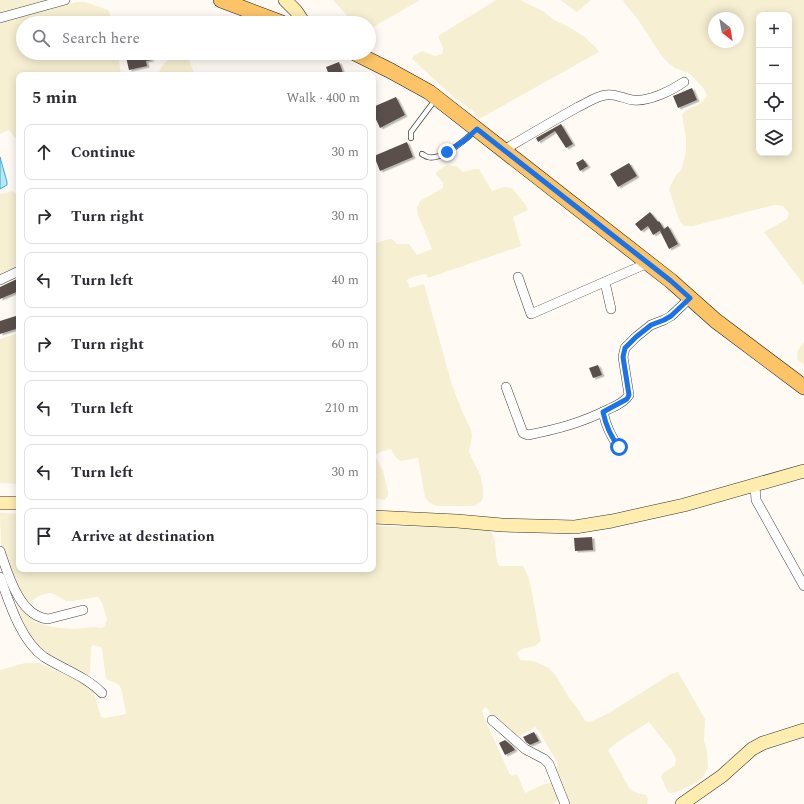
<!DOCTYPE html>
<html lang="en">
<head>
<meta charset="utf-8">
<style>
  body { margin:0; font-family:Spectral,serif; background:#f7f7f7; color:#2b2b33 }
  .controls { position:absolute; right:12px; top:12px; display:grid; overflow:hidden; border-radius:8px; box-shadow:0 2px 10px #0003 }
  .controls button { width:36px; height:36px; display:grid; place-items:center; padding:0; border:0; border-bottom:1px solid #e1e1e2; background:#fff; color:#2b2b33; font:20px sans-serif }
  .compass { position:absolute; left:708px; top:12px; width:36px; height:36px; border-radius:50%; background:#fff; box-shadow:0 2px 10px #0003; rotate:149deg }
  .stop { position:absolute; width:12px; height:12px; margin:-9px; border:3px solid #1a73e8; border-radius:50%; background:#fff }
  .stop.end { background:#1a73e8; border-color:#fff; box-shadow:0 1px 4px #0008 }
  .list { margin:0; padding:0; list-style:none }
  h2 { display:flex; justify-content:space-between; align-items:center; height:52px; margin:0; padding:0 16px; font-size:17px }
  h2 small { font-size:13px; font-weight:400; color:#7c7c81 }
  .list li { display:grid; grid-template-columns:26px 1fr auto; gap:12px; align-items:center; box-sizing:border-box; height:56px; margin:0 8px 8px; padding:0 8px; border:1px solid #e1e1e2; border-radius:8px }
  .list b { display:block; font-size:15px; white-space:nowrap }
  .list em { font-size:13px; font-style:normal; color:#7c7c81 }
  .icon { flex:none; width:22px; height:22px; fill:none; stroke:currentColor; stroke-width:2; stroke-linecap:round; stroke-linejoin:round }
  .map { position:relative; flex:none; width:804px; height:804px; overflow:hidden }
  .search { position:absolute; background:#fff; box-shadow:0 2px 10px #0003; left:16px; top:16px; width:360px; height:44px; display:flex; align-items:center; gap:10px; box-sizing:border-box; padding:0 14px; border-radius:22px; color:#7c7c81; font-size:15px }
  .panel { position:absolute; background:#fff; box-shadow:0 2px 10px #0003; left:16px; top:72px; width:360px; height:500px; border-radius:8px }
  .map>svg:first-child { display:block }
</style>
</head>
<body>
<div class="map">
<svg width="804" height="804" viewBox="0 0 804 804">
  <defs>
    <filter id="shadow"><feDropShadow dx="2.5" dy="1.5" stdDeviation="0" flood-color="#0004"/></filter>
  </defs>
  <rect width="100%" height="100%" fill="#fffbf4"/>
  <g fill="#f6efd2" fill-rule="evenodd">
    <path d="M0 0H59L0 16Z"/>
    <path d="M333 0H420L375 26 369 28V23L353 22Z"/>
    <path d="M496 0H520L543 11 554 20 569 27 585 37 596 48 599 52 479 119 472 110 456 99 412 59 414 56 422 51 435 56 442 54 443 49 438 36Z"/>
    <path d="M560 0H591L577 12Z"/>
    <path d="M624 0H804V285L764 232 787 219 789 213 783 206 774 205 693 226H684L680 221 677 214 669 189 676 175 681 170 686 152V139L682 114 687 110 702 102 707 96 704 89 694 78 688 73 675 68 668 63 661 55 639 21 623 1ZM759 15H789V153H759ZM714 18H738V42H714Z"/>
    <path d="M76 2H85L108 10 110 14 112 23H23V53H118L121 75H19V143L9 130 0 134V23Z"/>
    <path d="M176 56H182L188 58 195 75H154L160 71 161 67 168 60Z"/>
    <path d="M447 165 456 166 463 172 475 169H479L492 191 504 187 512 188 525 204 528 210 513 217 521 246 428 278 426 274 412 277 407 280 410 288 424 284 452 385 462 411 471 430 472 437 469 452 481 477 483 491V498L481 502 474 506H437L430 503 425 497 418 458 401 461 396 458 391 449 383 451 376 454 375 456 383 471 388 492V495L385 500 373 498V244L389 239H392L397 244H409L417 255 432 249 418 215 417 207 420 201 443 188V183L436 174 437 171Z"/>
    <path d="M12 191 15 193 19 201V266L7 273 0 275V194Z"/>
    <path d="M19 333V484L0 483V339Z"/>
    <path d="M804 342V365L797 359 798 350Z"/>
    <path d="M0 513 19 514V569H373V526L478 528 489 530 492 533 495 541 496 557 498 564 500 566H523L529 578 541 641 535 646 522 649 518 652 517 653 520 660 534 661 549 668 556 676 570 699 578 709 585 721 590 722 609 713 671 674 678 672 705 719 704 741 707 751 708 768 703 777 696 783 679 791 671 793 668 792 661 777 662 774 675 765 676 759 672 751 649 722 616 743 608 750 630 789 637 793 646 795 648 799 647 804H566L555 771 558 764 539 731 535 727 520 736H516L492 716 486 707 482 710 484 717 509 773 512 776 517 774 525 793 544 784 552 783 558 797 557 801 552 804H0V670L25 663H39L75 679 93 690 101 717 105 718 126 714 122 692 120 686 116 683 106 679 102 649 101 647 93 645 91 648 90 671 89 675 87 676 46 654 36 645 33 639 25 625 15 600H17L20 605 35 622 52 627 73 629 94 627 102 628 105 626 107 619 102 603 99 598 97 597 73 601H66L54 594 49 593 39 596 30 602 26 601 13 580 1 546Z"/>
  </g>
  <path fill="#b7e8f8" stroke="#3ba9d2" d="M0 157 7 182V185L0 189Z"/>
  <g fill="#5a504c" filter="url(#shadow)">
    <path d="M143 53H148L149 58 152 60 146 61 147 66 129 70 126 57Z"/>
    <path d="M339 62 343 73 338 75H329L326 67Z"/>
    <path d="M692 88 697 100 678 108 673 96Z"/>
    <path d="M396 97 405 115 380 128 373 113V107Z"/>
    <path d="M561 124 573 144 566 148 555 131 538 142 536 138Z"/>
    <path d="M407 142 413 157 380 171 374 156Z"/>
    <path d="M583 159 588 166 580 171 576 163Z"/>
    <path d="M629 163 637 176 618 187 610 174Z"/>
    <path d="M650 212 658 222 659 221 664 229 668 226 678 244 669 249 660 231 661 230 653 235 648 226 641 231 635 224Z"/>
    <path d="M19 278V291L0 299V287Z"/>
    <path d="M19 315V328L0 334V321Z"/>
    <path d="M598 365 602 375 593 378 589 368Z"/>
    <path d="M592 537 593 550 575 551 574 538Z"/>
    <path d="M534 732 539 741 530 745 526 742 523 737Z"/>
    <path d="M505 740 512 746 515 750 505 755 499 743Z"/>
  </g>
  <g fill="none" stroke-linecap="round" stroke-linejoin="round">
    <g stroke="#434343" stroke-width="6">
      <g id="lane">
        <path d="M411 138V132L435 100"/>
        <path d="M422 154C424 155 426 157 428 157 441 161 465 140 475 131"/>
      </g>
    </g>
    <g stroke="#434343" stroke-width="10">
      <g id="street">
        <path d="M0 18 65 0"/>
        <path d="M154 54 158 53"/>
        <path d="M504 150C529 135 553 121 578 107 587 103 596 96 606 95 615 93 624 99 633 100 648 102 671 91 684 82"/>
        <path d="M518 277 531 314 648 263"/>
        <path d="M0 280 19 271"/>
        <path d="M605 282 611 309"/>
        <path d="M506 387 523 433 528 435C558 429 581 423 609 409 616 406 625 402 629 395L623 357 625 348 636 337 651 325 664 320 671 316 690 298"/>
        <path d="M603 412C606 426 610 436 619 447"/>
        <path d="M755 486 756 500 804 586"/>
        <path d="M0 551C8 574 19 616 48 619L83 610"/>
        <path d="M0 577C9 602 21 641 44 657 63 669 87 677 102 693"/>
        <path d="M492 720 525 749 544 759 549 764 565 804"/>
      </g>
    </g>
    <g stroke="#323232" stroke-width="14">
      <g id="secondary">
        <path d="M285 0 296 11 304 23"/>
        <path d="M0 503H19"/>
        <path d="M373 517 457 521 502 525 575 527 612 521 684 505 804 471"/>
        <path d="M682 804 722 776 752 749 763 743 804 730"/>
      </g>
    </g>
    <g stroke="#212121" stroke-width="16">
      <g id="primary">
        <path d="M221 0 282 23"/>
        <path d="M355 53 391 71 429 92 671 281 716 321 804 387"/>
      </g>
    </g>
    <use href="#lane" stroke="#fff" stroke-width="4.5"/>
    <use href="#street" stroke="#fff" stroke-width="9"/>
    <use href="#secondary" stroke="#ffecaf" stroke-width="13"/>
    <use href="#primary" stroke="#fcc467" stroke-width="15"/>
  </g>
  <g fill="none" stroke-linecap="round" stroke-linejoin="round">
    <path stroke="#1a73e8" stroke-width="5" d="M447 152 465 140 477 129 671 281 690 298 671 316 664 320 651 325 636 337 625 348 623 357 629 395 627 399 603 412C606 426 610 436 619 447"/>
  </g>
</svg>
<div class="controls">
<button>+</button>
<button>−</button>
<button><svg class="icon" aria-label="locate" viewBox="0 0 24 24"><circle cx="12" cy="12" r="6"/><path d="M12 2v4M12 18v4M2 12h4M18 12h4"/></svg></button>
<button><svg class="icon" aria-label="layers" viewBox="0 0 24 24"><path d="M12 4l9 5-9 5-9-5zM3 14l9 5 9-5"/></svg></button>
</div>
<svg class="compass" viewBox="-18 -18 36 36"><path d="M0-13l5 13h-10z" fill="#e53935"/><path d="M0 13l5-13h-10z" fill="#7c7c81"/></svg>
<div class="stop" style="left:619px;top:447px"></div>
<div class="stop end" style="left:447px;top:152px"></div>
<div class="search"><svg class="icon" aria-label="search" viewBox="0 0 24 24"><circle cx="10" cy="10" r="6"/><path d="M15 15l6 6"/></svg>Search here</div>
<section class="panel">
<h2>5 min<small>Walk · 400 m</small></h2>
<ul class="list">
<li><svg class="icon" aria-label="ahead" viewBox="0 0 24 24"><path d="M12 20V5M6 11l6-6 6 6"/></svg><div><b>Continue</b></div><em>30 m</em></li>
<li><svg class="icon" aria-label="right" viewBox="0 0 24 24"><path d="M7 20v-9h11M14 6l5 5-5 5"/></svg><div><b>Turn right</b></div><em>30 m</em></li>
<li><svg class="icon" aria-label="left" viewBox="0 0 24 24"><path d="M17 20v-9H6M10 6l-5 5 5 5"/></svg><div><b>Turn left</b></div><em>40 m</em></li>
<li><svg class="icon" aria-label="right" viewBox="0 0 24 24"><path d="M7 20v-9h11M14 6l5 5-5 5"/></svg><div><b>Turn right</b></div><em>60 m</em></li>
<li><svg class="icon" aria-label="left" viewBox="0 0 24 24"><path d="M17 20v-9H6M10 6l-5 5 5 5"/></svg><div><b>Turn left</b></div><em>210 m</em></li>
<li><svg class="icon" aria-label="left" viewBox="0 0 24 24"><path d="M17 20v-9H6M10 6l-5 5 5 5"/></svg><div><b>Turn left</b></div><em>30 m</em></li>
<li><svg class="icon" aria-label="arrive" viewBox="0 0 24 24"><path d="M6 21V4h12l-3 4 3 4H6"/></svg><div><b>Arrive at destination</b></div></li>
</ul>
</section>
</div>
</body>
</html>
